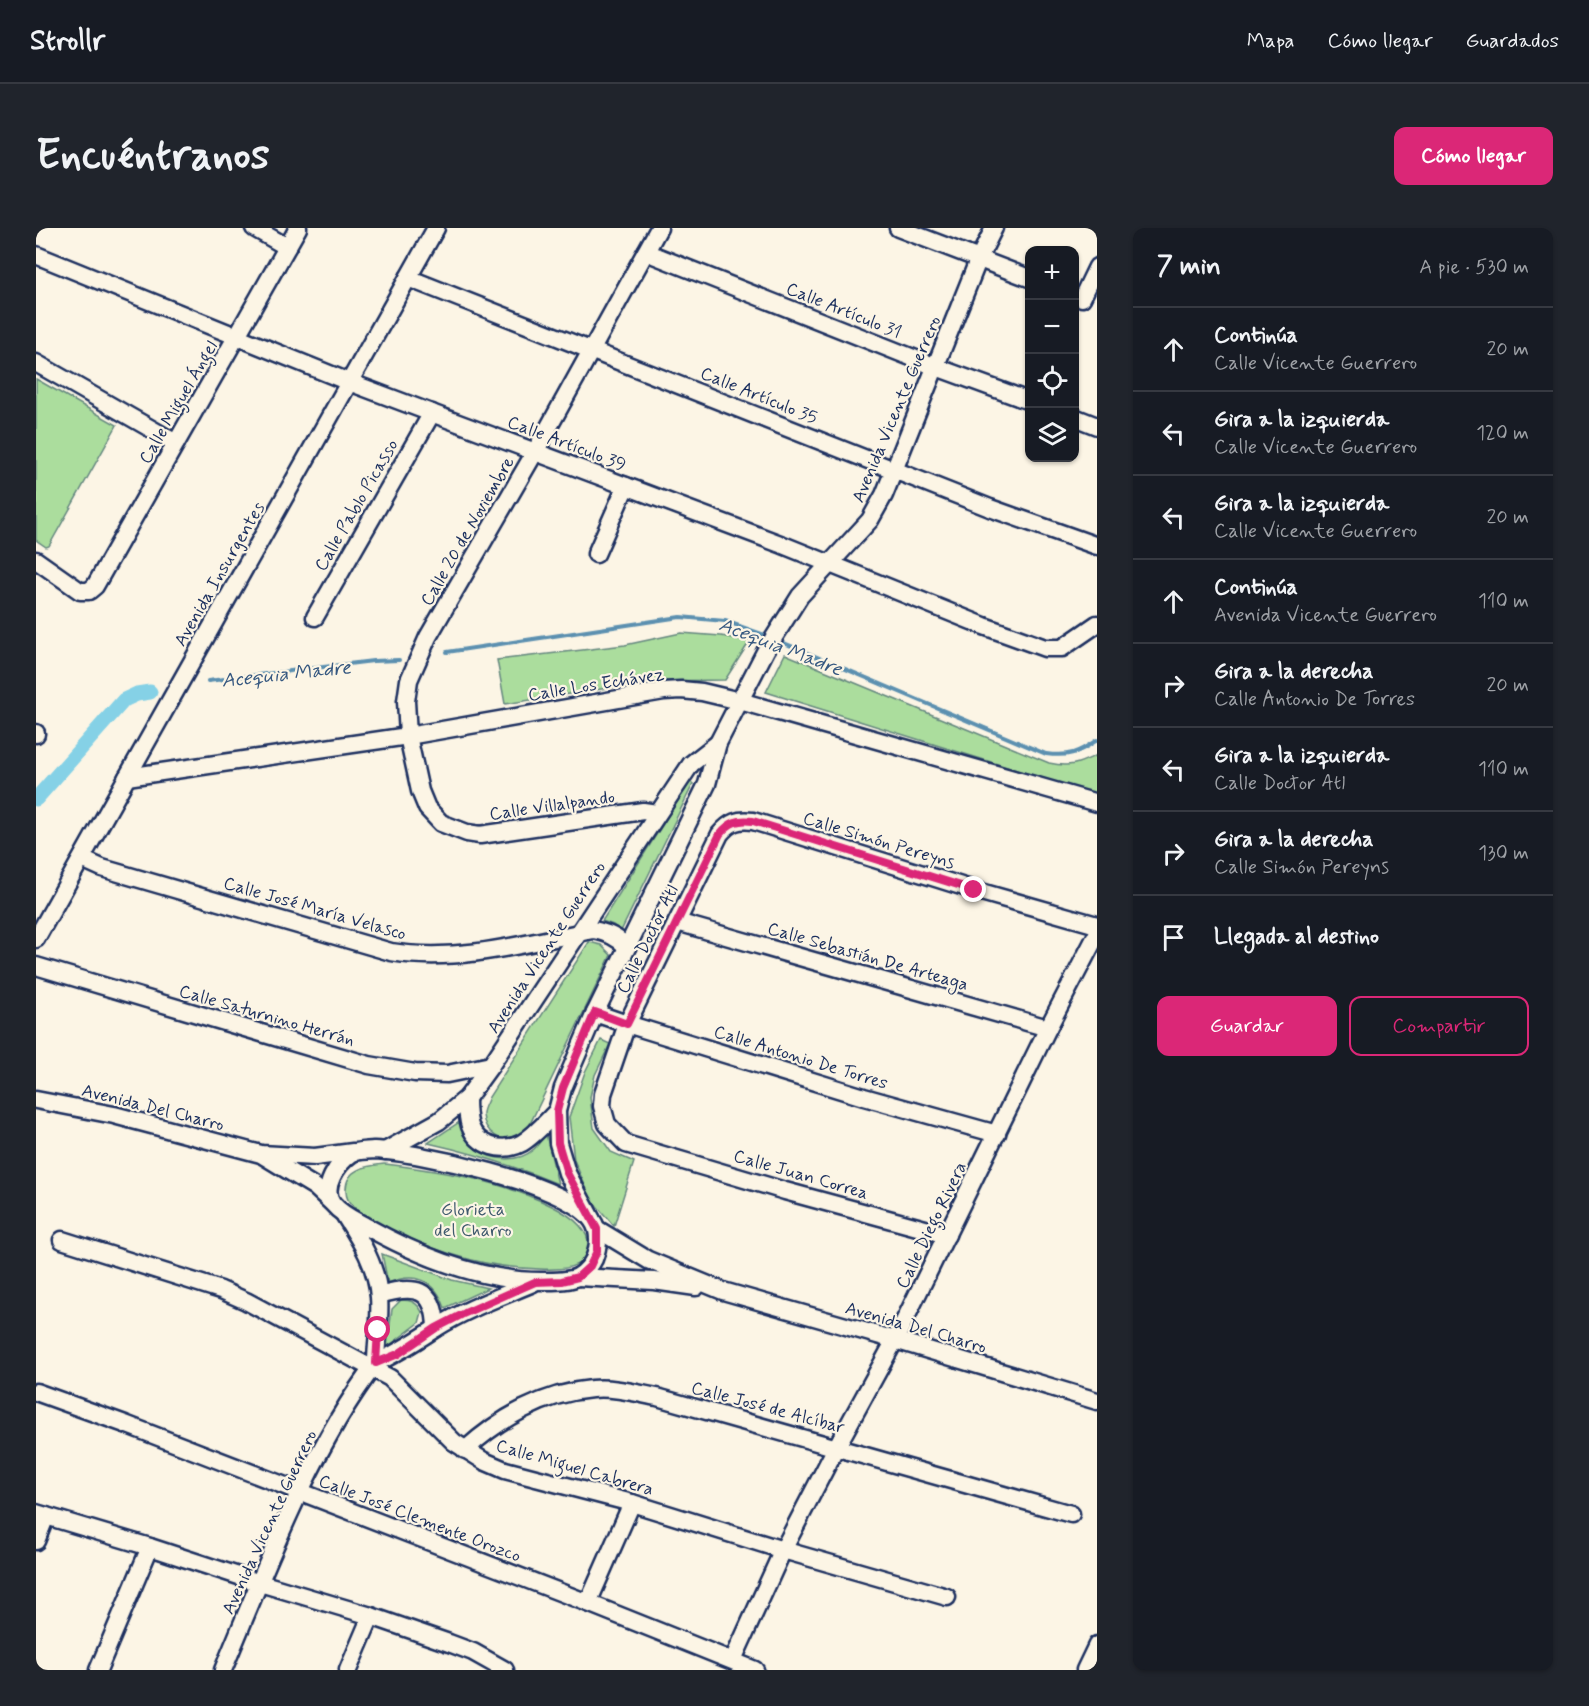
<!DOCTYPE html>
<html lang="es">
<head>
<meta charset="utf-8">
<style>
  body { margin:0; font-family:Mynerve,sans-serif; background:#20242c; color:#f1f3f6 }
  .controls { position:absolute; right:18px; top:18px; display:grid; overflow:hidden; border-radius:12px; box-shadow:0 2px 4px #0004 }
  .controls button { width:54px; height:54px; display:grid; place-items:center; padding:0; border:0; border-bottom:2px solid #363941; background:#171b24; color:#f1f3f6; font:30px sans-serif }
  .stop { position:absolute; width:18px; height:18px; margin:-14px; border:4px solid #db2777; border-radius:50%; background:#fff }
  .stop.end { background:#db2777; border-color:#fff; box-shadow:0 2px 6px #0008 }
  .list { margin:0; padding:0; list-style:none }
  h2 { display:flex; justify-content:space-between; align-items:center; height:78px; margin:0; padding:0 24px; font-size:26px }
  h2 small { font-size:20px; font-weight:400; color:#9ea1a6 }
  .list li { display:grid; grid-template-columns:39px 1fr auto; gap:18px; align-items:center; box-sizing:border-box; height:84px; padding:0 24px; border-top:2px solid #363941 }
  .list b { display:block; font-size:22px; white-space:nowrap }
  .list p { margin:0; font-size:20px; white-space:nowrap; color:#9ea1a6 }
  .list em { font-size:20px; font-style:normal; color:#9ea1a6 }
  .actions { display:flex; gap:12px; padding:18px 24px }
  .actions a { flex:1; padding:14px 0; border:2px solid #db2777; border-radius:12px; text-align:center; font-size:21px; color:#db2777 }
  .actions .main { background:#db2777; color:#fff }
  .icon { flex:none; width:33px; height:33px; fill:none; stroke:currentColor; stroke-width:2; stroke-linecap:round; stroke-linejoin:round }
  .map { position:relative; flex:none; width:1061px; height:1442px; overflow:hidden; border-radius:12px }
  header { display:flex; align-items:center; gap:36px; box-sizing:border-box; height:84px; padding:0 30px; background:#171b24; border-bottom:2px solid #363941 }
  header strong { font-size:28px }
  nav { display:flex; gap:33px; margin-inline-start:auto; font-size:21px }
  .intro { display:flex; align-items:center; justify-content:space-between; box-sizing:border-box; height:144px; padding:0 36px }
  h1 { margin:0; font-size:42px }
  .button { padding:15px 27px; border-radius:12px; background:#db2777; color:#fff; font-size:21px; font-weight:700 }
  main { display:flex; gap:36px; padding:0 36px }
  aside { flex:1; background:#171b24; border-radius:12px; box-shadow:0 2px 4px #0004 }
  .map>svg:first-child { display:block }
</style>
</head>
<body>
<header>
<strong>Strollr</strong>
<nav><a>Mapa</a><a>Cómo llegar</a><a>Guardados</a></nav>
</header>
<div class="intro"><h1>Encuéntranos</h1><a class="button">Cómo llegar</a></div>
<main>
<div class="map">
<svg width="1061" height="1442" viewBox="0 0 1061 1442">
  <rect width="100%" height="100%" fill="#fcf5e5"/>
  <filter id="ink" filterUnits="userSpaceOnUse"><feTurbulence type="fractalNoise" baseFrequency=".0167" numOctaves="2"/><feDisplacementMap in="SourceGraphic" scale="12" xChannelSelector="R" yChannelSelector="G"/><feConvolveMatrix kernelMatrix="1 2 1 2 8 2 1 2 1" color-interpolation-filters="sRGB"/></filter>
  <g filter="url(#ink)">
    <g fill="#abdd9d" stroke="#63867e" stroke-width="1.5">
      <path d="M0 151 81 197 13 318 10 319 0 312Z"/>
      <path d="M645 405 685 408 714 413 689 452 617 453 469 476 461 432 589 417Z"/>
      <path d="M749 426 1013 535C1034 540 1042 536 1061 527V567L730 464Z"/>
      <path d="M654 553 657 556 585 703 577 697 566 693Z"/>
      <path d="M553 714 565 717 575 727 492 900C489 903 485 907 481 909 466 918 448 903 447 887 446 882 451 875 453 869Z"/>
      <path d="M565 812 574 816 559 847 554 869 558 900 575 924 598 934 578 998 555 971 538 932 533 889 549 844Z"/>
      <path d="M425 893C428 903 432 915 441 922 457 933 483 935 498 921 502 917 506 911 510 906L522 956C479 938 437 925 392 915Z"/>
      <path d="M349 936C406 943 463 952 516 978 532 986 553 999 553 1019 553 1036 532 1041 518 1041 461 1043 403 1026 352 1000 341 994 327 988 318 979 313 975 310 969 310 963 309 940 331 938 349 936Z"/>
      <path d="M346 1026 416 1052 452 1060 409 1080C399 1051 379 1044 352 1055Z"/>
      <path d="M365 1072C375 1072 381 1074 386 1084L383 1095 351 1119 356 1081Z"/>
    </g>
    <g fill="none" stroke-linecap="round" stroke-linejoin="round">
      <g stroke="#5b90b0" stroke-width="4">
        <path d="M741 412 1010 526C1033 529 1042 525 1061 512"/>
        <path d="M411 424 644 389 689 393 734 409"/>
        <path d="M172 453 337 433 363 432"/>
      </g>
      <path stroke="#85d1e6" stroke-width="15" d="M0 571 88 472 101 466 114 464"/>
      <g stroke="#1b2f5e" stroke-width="21">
        <g id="minor">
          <path d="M218 0 251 19"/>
          <path d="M862 0 993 50"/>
          <path d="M610 24 900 139 993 173"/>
          <path d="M0 27 313 154 747 317 948 398 1009 420H1026L1061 396"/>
          <path d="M372 50 954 280 1061 318"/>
          <path d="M1046 70 1061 39"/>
          <path d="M0 135 140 215"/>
          <path d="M1038 189 1061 198"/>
          <path d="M560 326 590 258"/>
          <path d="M0 332 44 363H53L59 358 262 0"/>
          <path d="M279 389 396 185"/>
          <path d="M0 505V506"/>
          <path d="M91 549 372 508 628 463 645 462 666 464 704 473 1061 575"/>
          <path d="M621 585 607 583 444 607 431 605 405 595 391 580 384 563 372 508 370 473 373 452 392 409 499 224 623 0"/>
          <path d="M46 631 66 640 355 724C423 735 491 715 557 702 572 705 581 709 591 719"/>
          <path d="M641 694 1012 800"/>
          <path d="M0 711 400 0"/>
          <path d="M0 738 333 837 379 845 411 846 455 837"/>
          <path d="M559 785 591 796 828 869 961 906"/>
          <path d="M431 870C431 879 431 889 434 898 442 919 467 925 486 915 499 907 510 894 521 883"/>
          <path d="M0 872 78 887 225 926 279 929 317 924"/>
          <path d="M338 922C384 924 529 955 556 992 564 1003 563 1018 558 1031 555 1037 549 1044 543 1048 535 1053 522 1053 512 1053 449 1055 385 1029 331 999 319 992 306 987 297 976 284 960 302 935 315 926 321 922 331 923 338 922Z"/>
          <path d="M349 923 403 893 431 870 455 837 655 536 682 515"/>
          <path d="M228 928 279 959 295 974"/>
          <path d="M309 988C325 1013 341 1039 343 1069 345 1091 340 1113 340 1135"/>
          <path d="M555 990 531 945 522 915 521 883 527 860 559 785 671 556 682 515 730 422 764 368 834 292 848 267 943 30 958 0"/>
          <path d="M561 1001 612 1032 687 1063 859 1112 1061 1173"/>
          <path d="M911 1007 749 963 590 916 571 896 566 878 567 866 591 796 684 606C694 594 702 591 717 593L938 662 1061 697"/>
          <path d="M26 1012 185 1062 210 1073 354 1150 418 1214 448 1233 469 1242 596 1275 747 1322 911 1369"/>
          <path d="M542 1049 618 1053 660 1059"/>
          <path d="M343 1067C377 1057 399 1058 400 1100"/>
          <path d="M340 1135C362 1125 380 1113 400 1100 430 1081 464 1069 497 1055"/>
          <path d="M0 1164 89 1196 552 1375 719 1442"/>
          <path d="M429 1222C464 1190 508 1165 556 1161 578 1159 600 1165 621 1169L1035 1286"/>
          <path d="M0 1285 114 1319 224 1355 335 1388 413 1415 437 1424 469 1442"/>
          <path d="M0 1313 10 1288"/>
          <path d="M552 1375 596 1275"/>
          <path d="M697 1432 747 1322 801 1218 859 1112 1012 800 1061 706"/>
          <path d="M62 1442 114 1319"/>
          <path d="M187 1442C229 1342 274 1221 340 1135"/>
          <path d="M312 1442 335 1388"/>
          <path d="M1049 1442 1061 1417"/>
        </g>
      </g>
      <use href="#minor" stroke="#fcf5e5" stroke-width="16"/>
    </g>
  </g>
  <g fill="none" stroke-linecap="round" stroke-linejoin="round" filter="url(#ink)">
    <path stroke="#db2777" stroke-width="8" d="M342 1102 340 1135 362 1126 400 1100 429 1085 499 1054 526 1053 542 1049 554 1038 561 1023V1001L531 945 522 915 521 883 527 860 559 784 591 796 684 606C694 594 702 591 717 593L938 662"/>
  </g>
  <g text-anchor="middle" stroke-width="4.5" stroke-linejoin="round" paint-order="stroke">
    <g font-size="18" fill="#1b2f5e" stroke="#fcf5e5">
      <text transform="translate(808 82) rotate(22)" y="6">Calle Artículo 31</text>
      <text transform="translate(723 167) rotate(22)" y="6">Calle Artículo 35</text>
      <text transform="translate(142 174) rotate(-60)" y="6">Calle Miguel Ángel</text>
      <text transform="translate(860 181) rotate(-67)" y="6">Avenida Vicente Guerrero</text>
      <text transform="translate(531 215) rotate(21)" y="6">Calle Artículo 39</text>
      <text transform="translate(320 277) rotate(-60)" y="6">Calle Pablo Picasso</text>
      <text transform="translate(431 303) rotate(-60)" y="6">Calle 20 de Noviembre</text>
      <text transform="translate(183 346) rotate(-60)" y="6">Avenida Insurgentes</text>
      <text transform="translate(560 456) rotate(-9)" y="6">Calle Los Echávez</text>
      <text transform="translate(516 577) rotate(-8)" y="6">Calle Villalpando</text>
      <text transform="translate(843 612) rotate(17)" y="6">Calle Simón Pereyns</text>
      <text transform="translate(279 680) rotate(16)" y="6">Calle José María Velasco</text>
      <text transform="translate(611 711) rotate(-64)" y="6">Calle Doctor Atl</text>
      <text transform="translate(510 719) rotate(-57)" y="6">Avenida Vicente Guerrero</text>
      <text transform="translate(832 728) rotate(16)" y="6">Calle Sebastián De Arteaga</text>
      <text transform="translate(231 787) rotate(16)" y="6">Calle Saturnino Herrán</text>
      <text transform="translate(765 829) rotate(17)" y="6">Calle Antonio De Torres</text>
      <text transform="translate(117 879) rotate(14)" y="6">Avenida Del Charro</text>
      <text transform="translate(765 946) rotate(16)" y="6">Calle Juan Correa</text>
      <text transform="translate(895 997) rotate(-64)" y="6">Calle Diego Rivera</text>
      <text transform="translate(880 1099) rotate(16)" y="6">Avenida Del Charro</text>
      <text transform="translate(732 1179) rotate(15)" y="6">Calle José de Alcíbar</text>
      <text transform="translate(539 1239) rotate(16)" y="6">Calle Miguel Cabrera</text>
      <text transform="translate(384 1290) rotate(21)" y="6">Calle José Clemente Orozco</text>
      <text transform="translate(233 1294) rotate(-65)" y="6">Avenida Vicente Guerrero</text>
    </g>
    <g font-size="18" fill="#3f5a6e" stroke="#fcf5e5">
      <text x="437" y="987">Glorieta<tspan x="437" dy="21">del Charro</tspan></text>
    </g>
    <g font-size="20" font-style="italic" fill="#365880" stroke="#fcf5e5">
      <text transform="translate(745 418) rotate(21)" y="7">Acequia Madre</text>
      <text transform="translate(250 445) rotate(-6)" y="7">Acequia Madre</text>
    </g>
  </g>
</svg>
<div class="controls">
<button>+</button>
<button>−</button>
<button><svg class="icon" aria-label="locate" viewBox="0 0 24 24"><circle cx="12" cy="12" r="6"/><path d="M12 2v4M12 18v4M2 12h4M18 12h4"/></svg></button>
<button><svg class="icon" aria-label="layers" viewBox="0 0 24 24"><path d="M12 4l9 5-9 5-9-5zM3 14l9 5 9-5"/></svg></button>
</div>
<div class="stop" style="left:342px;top:1102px"></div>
<div class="stop end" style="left:938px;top:662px"></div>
</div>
<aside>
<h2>7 min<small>A pie · 530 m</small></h2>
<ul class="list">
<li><svg class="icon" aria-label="ahead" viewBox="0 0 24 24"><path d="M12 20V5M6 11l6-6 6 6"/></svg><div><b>Continúa</b><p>Calle Vicente Guerrero</p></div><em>20 m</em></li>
<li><svg class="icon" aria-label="left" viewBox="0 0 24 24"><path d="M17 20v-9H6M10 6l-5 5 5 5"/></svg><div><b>Gira a la izquierda</b><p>Calle Vicente Guerrero</p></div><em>120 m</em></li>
<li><svg class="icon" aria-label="left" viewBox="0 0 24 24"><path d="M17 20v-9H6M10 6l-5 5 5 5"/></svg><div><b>Gira a la izquierda</b><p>Calle Vicente Guerrero</p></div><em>20 m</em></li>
<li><svg class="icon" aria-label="ahead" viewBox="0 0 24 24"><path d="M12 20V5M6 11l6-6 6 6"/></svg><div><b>Continúa</b><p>Avenida Vicente Guerrero</p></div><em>110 m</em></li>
<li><svg class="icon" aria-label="right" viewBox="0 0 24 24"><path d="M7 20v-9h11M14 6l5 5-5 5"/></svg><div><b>Gira a la derecha</b><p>Calle Antonio De Torres</p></div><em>20 m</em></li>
<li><svg class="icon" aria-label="left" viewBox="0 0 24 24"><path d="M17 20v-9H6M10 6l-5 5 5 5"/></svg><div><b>Gira a la izquierda</b><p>Calle Doctor Atl</p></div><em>110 m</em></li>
<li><svg class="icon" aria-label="right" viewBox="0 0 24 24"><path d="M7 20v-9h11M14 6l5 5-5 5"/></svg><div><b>Gira a la derecha</b><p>Calle Simón Pereyns</p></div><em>130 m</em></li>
<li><svg class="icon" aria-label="arrive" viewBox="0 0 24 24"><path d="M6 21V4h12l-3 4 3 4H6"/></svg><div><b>Llegada al destino</b></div></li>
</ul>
<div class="actions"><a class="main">Guardar</a><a>Compartir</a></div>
</aside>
</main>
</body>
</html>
